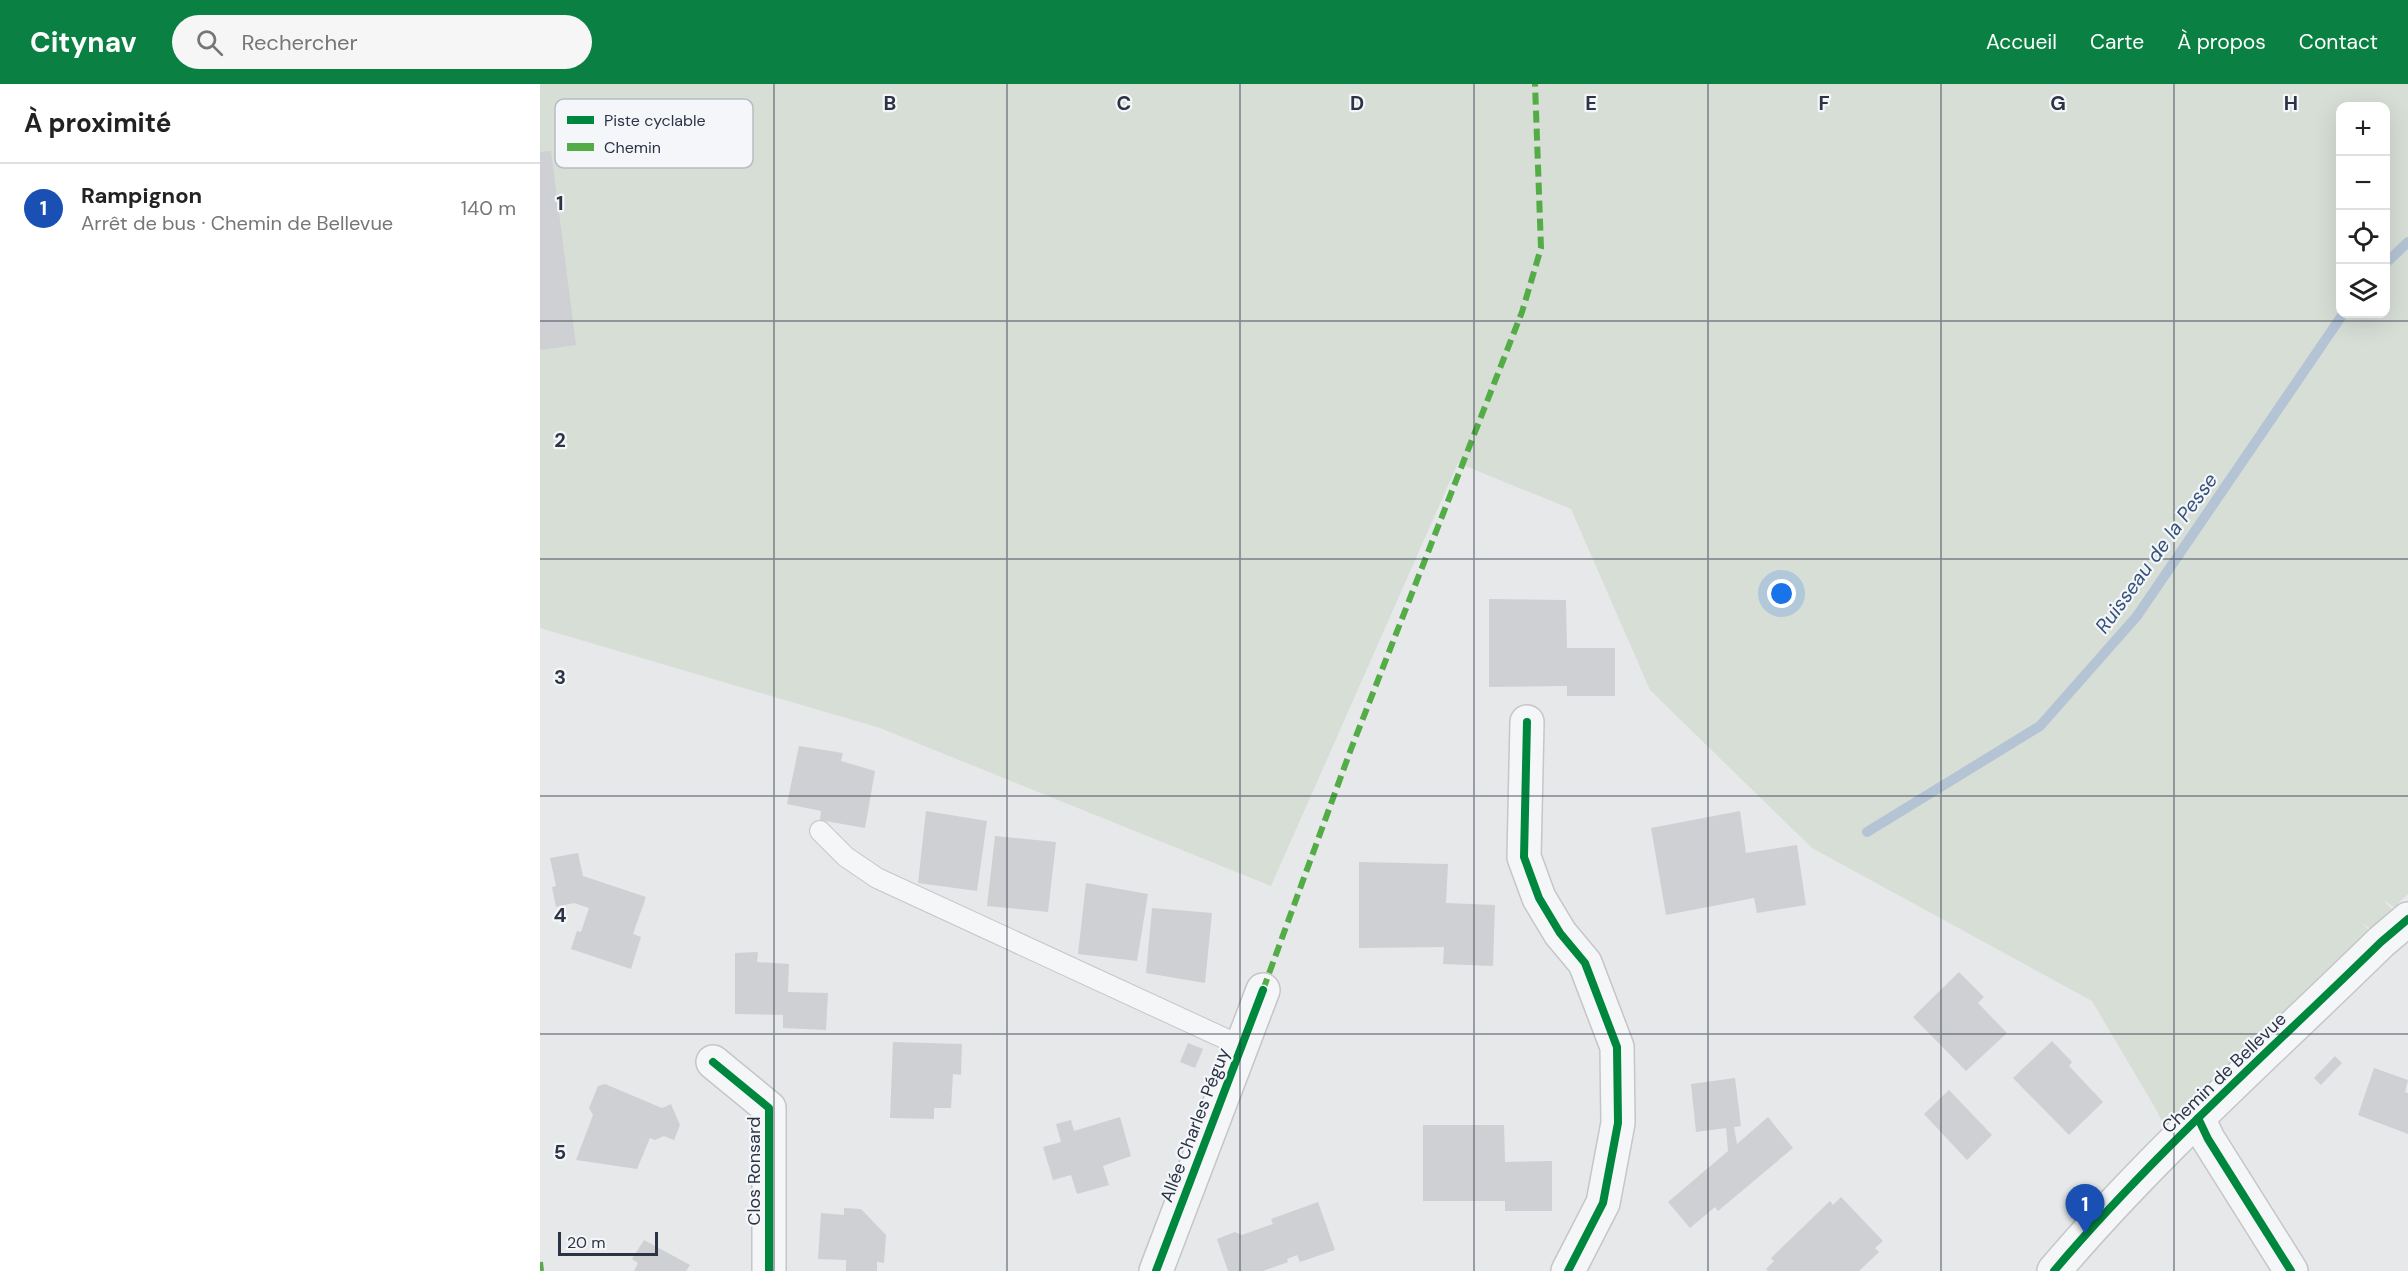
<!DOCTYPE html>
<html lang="fr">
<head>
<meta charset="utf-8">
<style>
  body { margin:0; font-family:"DM Sans",sans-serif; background:#f6f6f6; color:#222 }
  .controls { position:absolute; right:18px; top:18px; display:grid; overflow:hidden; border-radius:12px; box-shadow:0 6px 24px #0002 }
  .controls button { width:54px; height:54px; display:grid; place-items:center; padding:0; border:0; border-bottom:2px solid #e0e0e0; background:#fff; color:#222; font:30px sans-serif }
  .scale { position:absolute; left:18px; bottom:15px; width:100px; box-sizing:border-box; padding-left:6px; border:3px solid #2b3445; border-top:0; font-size:16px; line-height:21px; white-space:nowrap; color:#2b3445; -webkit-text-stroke:4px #f4f6f9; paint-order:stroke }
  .you { position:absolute; left:1242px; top:510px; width:21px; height:21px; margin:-15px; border:4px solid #fff; border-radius:50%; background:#1a73e8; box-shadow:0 0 0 9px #1a73e833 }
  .badge { display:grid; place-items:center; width:39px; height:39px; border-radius:50%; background:#0b8043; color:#fff; font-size:20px; font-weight:700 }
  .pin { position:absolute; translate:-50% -50px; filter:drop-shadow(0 2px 3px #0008) }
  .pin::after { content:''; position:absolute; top:32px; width:21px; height:18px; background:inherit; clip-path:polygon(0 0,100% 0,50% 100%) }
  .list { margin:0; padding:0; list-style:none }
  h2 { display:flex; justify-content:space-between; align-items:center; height:78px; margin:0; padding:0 24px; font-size:26px }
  h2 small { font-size:20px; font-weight:400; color:#767676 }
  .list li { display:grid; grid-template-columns:39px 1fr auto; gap:18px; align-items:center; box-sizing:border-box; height:90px; padding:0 24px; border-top:2px solid #e0e0e0 }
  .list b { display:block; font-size:22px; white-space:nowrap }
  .list p { margin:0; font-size:20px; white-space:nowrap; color:#767676 }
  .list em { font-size:20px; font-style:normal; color:#767676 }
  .icon { flex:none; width:33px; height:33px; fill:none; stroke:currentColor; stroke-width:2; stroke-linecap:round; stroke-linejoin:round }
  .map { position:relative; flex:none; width:1868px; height:1187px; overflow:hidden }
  header { display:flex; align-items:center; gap:36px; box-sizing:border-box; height:84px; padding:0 30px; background:#0b8043; color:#fff }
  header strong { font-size:28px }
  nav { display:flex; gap:33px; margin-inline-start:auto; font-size:21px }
  .search { width:420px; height:54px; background:#f6f6f6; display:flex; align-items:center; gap:15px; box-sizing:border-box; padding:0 21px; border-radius:33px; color:#767676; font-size:22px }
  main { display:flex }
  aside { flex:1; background:#fff }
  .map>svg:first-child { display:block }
</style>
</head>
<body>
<header>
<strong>Citynav</strong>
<div class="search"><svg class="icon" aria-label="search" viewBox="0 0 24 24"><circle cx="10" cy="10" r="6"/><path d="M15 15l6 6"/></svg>Rechercher</div>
<nav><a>Accueil</a><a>Carte</a><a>À propos</a><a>Contact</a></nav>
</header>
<main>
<aside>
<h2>À proximité<small></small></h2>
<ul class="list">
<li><span class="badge" style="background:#1a4fb4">1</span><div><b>Rampignon</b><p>Arrêt de bus · Chemin de Bellevue</p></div><em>140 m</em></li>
</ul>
</aside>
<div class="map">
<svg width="1868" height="1187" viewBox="0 0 1868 1187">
  <rect width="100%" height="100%" fill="#e6e8ea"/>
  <path fill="#d6ded6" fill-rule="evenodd" d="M0 0H1868V810L1854 823 1843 816 1853 827 1831 845 1822 839 1840 858 1632 1059 1617 1027 1552 917 1272 764 1110 606 1031 425 918 379 731 802 340 644 0 544ZM1800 22H1846V230H1800Z"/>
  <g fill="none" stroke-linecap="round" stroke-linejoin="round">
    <g stroke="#b4c4d5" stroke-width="10">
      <path d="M1846 179 1868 158"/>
      <path d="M1327 748 1500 642 1597 532 1803 230"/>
    </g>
  </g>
  <g fill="#ced0d3">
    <path d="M11 67 36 261 0 266V68Z"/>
    <path d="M949 515 1026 516 1027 564H1075V612H1027V602L949 603Z"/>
    <path d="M259 662 303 669 301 677 335 687 325 744 280 736 281 727 247 720Z"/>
    <path d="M386 727 447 737 437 807 378 799Z"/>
    <path d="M1200 727 1206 769 1257 761 1266 821 1217 829 1214 814 1126 831 1111 744Z"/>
    <path d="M455 752 516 758 508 828 447 822Z"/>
    <path d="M38 769 43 792 106 813 93 850 101 853 91 885 31 865 37 847 41 848 49 824 34 819 16 823 12 803 16 802 10 774Z"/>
    <path d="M819 778 908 780 906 819 955 821 953 882 903 880 904 863 819 864Z"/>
    <path d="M546 799 608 810 597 877 538 870Z"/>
    <path d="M612 824 672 829 665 899 606 889Z"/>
    <path d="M218 868 217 878 249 880 248 908 288 909 286 946 243 944V931L195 930V869Z"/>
    <path d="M1419 888 1444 913 1438 919 1467 949 1426 987 1373 933Z"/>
    <path d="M1512 957 1532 978 1529 982 1563 1018 1529 1051 1473 994Z"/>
    <path d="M353 958 422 960 421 991 413 990 411 1024H394V1035L350 1034Z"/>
    <path d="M648 959 663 965 655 984 640 978Z"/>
    <path d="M1795 972 1802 979 1781 1001 1774 994Z"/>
    <path d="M1834 984 1868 996 1865 1008 1868 1009V1050L1818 1031Z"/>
    <path d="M1195 994 1201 1042 1194 1043 1197 1060 1228 1033 1253 1064 1178 1127 1175 1123 1150 1144 1128 1118 1188 1067 1186 1044 1156 1048 1151 1000Z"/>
    <path d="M65 1000 122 1024 131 1020 140 1041 134 1056 124 1052 115 1056 110 1054 97 1085 36 1076 53 1031 49 1024 58 1002Z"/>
    <path d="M1409 1006 1452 1051 1427 1076 1384 1030Z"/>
    <path d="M580 1033 591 1072 563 1082 569 1101 537 1110 531 1091 513 1096 503 1063 521 1058 516 1040 531 1036 534 1047Z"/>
    <path d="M883 1041H964L965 1078 1012 1077V1127H965V1117H883Z"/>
    <path d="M1301 1113 1343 1157 1335 1164 1339 1168 1319 1187H1228L1226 1185 1234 1177 1231 1174 1290 1117 1293 1121Z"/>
    <path d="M778 1118 795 1166 760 1178 757 1171 747 1175 748 1178 723 1187H688L677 1155 695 1148 702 1151 733 1140 731 1135Z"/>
    <path d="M304 1124 321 1125 346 1151 344 1179 337 1178V1187H306V1176L278 1175 281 1129 304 1131Z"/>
    <path d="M104 1156 150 1181 146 1187H94L98 1179 92 1175Z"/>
  </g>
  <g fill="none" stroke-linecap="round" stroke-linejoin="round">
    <g stroke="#c4c6c8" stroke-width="22">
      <path id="service" d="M280 747 306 773 337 794 701 962"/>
    </g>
    <g stroke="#c4c6c8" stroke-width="36">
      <g id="minor">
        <path d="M987 638 984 773 999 814 1020 849 1045 879 1077 963 1078 1039 1063 1119 1028 1187"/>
        <path d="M173 978 229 1024V1187"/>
        <path d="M1658 1034 1668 1055 1751 1187"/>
        <path d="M616 1187 723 906"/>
        <path d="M1514 1187C1614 1069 1731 966 1841 858L1868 835"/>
      </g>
    </g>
    <use href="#service" stroke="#f5f6f7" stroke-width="20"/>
    <use href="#minor" stroke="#f5f6f7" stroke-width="33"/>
    <g stroke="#54ac47" stroke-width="6" stroke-dasharray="12 6" stroke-linecap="butt">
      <path d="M723 906 811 665 982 228 1001 164 995 0"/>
      <path d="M0 1178 1 1187"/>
    </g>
    <g stroke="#f4f6f9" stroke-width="11">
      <g id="cycleway">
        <path d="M987 638 984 773 999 814 1020 849 1045 879 1077 963 1078 1039 1063 1119 1028 1187"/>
        <path d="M173 978 229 1024V1187"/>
        <path d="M1658 1034 1668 1055 1751 1187"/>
        <path d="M616 1187 723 906"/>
        <path d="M1514 1187C1614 1069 1731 966 1841 858L1868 835"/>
      </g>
    </g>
    <use href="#cycleway" stroke="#00873e" stroke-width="8"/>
  </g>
  <path fill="none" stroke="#2b3445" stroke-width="1.5" stroke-opacity="0.55" d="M234 0V1187M467 0V1187M700 0V1187M934 0V1187M1168 0V1187M1401 0V1187M1634 0V1187M0 237H1868M0 475H1868M0 712H1868M0 950H1868"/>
  <g text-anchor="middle" stroke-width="4.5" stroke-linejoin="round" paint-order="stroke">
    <g font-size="18" fill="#2b3445" stroke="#f4f6f9">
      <text transform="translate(1684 989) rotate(-44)" y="6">Chemin de Bellevue</text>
      <text transform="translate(655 1041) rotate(-69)" y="6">Allée Charles Péguy</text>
      <text transform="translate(214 1087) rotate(-90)" y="6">Clos Ronsard</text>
    </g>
    <g font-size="20" font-style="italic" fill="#34527a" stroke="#f4f6f9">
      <text transform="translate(1616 469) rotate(-54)" y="7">Ruisseau de la Pesse</text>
    </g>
  </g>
  <rect x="15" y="15" width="198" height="69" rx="9" fill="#f4f6f9" stroke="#b8bcc3" stroke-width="1.5"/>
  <rect x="27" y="32" width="27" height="8" fill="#00873e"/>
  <rect x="27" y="59" width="27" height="8" fill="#54ac47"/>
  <g font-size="16" fill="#2b3445">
    <text x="64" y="42">Piste cyclable</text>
    <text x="64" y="69">Chemin</text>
  </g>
  <g font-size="20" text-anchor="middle" font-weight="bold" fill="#2b3445" stroke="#f4f6f9" stroke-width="4.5" stroke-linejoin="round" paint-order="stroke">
    <text x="350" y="26">B</text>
    <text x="584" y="26">C</text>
    <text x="817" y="26">D</text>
    <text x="1051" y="26">E</text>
    <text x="1284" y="26">F</text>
    <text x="1518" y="26">G</text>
    <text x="1751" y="26">H</text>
    <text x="20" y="126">1</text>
    <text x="20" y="363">2</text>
    <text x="20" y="600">3</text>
    <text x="20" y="838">4</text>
    <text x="20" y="1075">5</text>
  </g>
</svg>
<div class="controls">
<button>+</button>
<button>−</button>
<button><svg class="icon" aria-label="locate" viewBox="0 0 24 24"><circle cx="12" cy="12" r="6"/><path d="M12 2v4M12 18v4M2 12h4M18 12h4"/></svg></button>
<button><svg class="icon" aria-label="layers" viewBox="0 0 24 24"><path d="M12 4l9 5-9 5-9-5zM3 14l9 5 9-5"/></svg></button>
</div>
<div class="scale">20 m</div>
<div class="you"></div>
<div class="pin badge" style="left:1545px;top:1150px;background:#1a4fb4">1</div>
</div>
</main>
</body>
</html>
